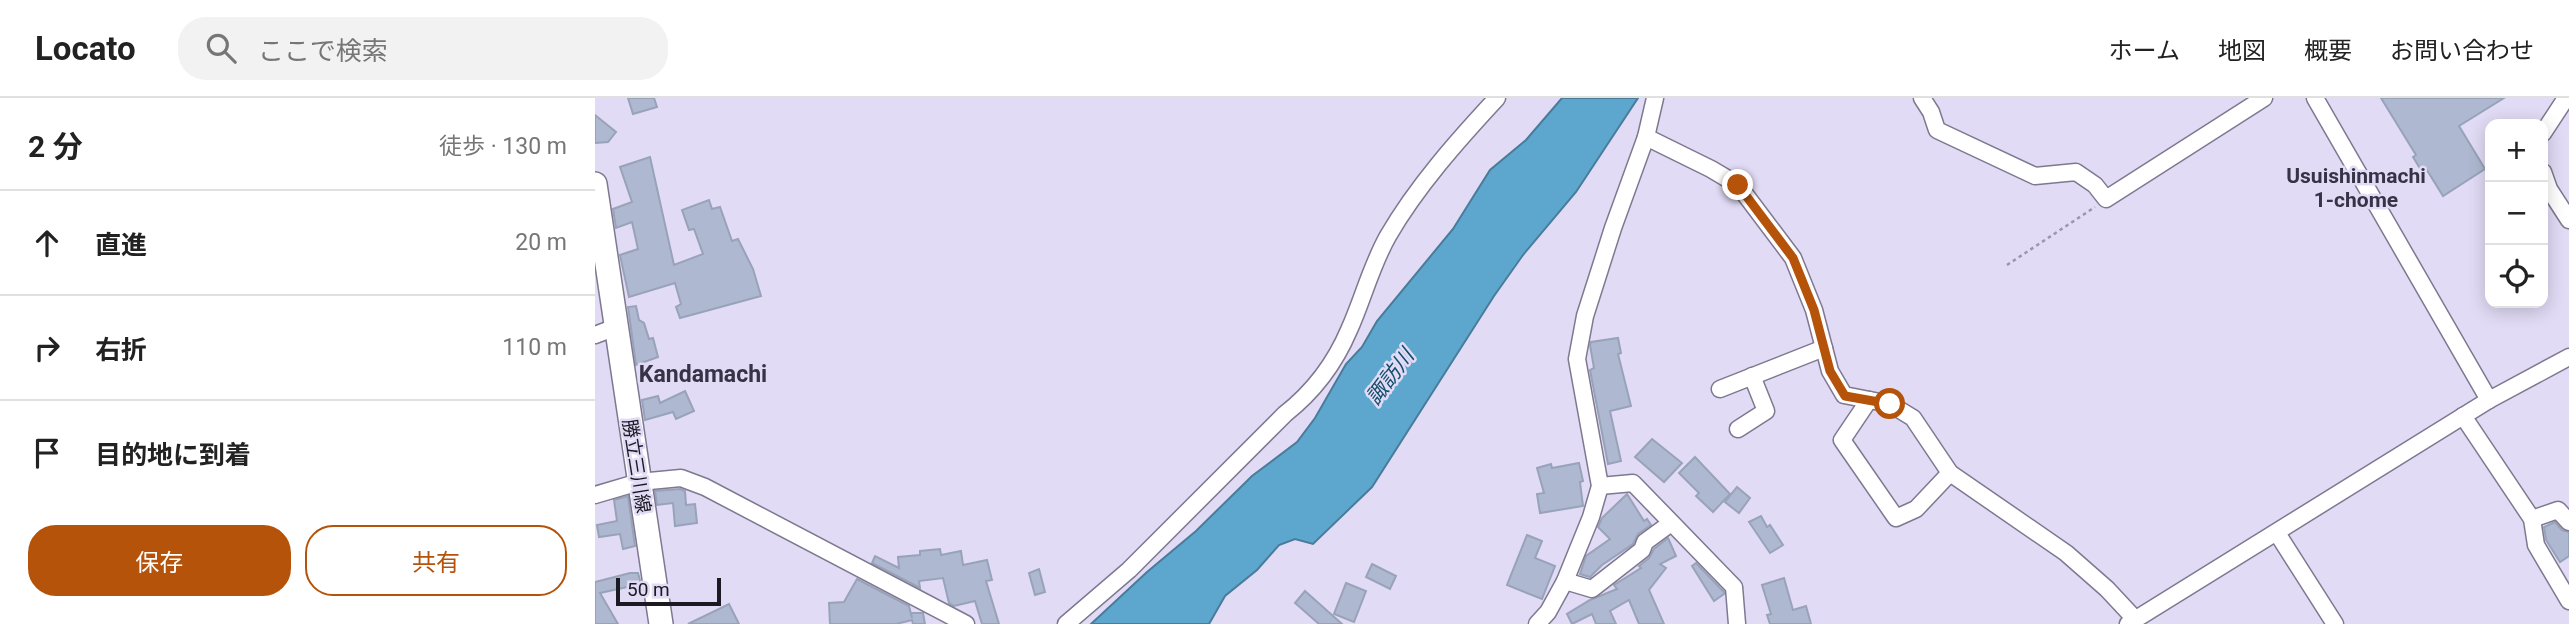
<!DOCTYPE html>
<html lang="ja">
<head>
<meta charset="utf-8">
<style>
  body { margin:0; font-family:Roboto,"Noto Sans JP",sans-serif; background:#f2f2f2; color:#222 }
  .controls { position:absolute; right:21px; top:21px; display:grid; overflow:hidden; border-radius:14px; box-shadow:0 4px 18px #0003 }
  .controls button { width:63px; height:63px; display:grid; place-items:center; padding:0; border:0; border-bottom:2px solid #e0e0e0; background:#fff; color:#222; font:35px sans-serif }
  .scale { position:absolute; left:21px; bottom:18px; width:105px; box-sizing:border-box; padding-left:7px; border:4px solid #1b1922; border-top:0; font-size:19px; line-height:24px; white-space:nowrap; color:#1b1922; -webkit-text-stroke:5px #e1dbf5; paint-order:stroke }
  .stop { position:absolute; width:21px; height:21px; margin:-16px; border:5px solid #b45309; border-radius:50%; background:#fff }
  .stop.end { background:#b45309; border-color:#fff; box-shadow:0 2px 7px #0008 }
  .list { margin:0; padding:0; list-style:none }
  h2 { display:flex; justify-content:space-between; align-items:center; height:91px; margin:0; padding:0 28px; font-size:30px }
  h2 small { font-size:23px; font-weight:400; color:#767676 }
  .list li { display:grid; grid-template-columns:46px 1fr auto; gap:21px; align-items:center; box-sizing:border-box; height:105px; padding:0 28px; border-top:2px solid #e0e0e0 }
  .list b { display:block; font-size:26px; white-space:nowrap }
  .list em { font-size:23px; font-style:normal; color:#767676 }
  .actions { display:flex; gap:14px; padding:21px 28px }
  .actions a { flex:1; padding:16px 0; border:2px solid #b45309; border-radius:28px; text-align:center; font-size:24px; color:#b45309 }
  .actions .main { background:#b45309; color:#fff }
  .icon { flex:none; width:38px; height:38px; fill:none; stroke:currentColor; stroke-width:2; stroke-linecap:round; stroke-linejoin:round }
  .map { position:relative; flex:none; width:1974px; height:526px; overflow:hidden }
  header { display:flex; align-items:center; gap:42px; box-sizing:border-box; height:98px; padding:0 35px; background:#fff; border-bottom:2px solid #e0e0e0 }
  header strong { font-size:33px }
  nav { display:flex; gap:38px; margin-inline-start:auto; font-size:24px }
  .search { width:490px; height:63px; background:#f2f2f2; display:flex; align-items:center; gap:18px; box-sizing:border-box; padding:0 24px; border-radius:28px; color:#767676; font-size:26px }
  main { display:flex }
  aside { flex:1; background:#fff }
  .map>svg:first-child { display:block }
</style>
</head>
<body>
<header>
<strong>Locato</strong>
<div class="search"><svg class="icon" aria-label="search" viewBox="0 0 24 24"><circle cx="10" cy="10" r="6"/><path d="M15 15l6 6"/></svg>ここで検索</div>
<nav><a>ホーム</a><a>地図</a><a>概要</a><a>お問い合わせ</a></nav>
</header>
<main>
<aside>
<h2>2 分<small>徒歩 · 130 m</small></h2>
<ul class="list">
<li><svg class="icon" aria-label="ahead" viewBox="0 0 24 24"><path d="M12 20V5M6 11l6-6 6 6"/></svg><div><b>直進</b></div><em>20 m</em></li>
<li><svg class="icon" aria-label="right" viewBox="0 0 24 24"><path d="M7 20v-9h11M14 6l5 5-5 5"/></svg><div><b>右折</b></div><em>110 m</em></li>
<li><svg class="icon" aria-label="arrive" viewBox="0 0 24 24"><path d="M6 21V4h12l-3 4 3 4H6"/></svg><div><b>目的地に到着</b></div></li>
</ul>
<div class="actions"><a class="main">保存</a><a>共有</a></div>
</aside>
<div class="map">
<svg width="1974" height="526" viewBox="0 0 1974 526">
  <rect width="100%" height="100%" fill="#e1dbf5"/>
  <path fill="#5da7ce" stroke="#497c9a" stroke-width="2" d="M967 0H1043L981 94 928 157 899 198 777 389 718 446 700 441 684 447 662 472 630 498 614 526H496L552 474 601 433 657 378 702 344 720 320 751 266 767 249 782 223 858 131 895 72 931 42Z"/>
  <g fill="#aeb9d1" stroke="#98a3ba" stroke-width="2">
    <path d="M33 0H59L62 9 38 16Z"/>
    <path d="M1786 0H1909L1864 28 1890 71 1848 98 1830 69 1826 72 1818 59 1821 57Z"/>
    <path d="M0 17 21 34 13 44 0 45Z"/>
    <path d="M55 59 79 167 108 156 99 131 94 132 87 112 114 102 117 111 125 109 137 143 143 141 158 171 166 198 85 220 81 209 86 206 80 185 34 199 25 157 43 151 37 124 21 130 18 111 37 104 25 69Z"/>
    <path d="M41 208 44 222 49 225 54 241 58 240 63 259 41 267 33 209Z"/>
    <path d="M1023 240 1026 255 1023 256 1036 308 1015 313 1026 363 1013 366 995 272 999 270 995 247 996 244Z"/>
    <path d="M90 293 99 313 81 321 78 314 50 322 47 302 63 298 65 305Z"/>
    <path d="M1057 341 1087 365 1069 384 1040 359Z"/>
    <path d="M1100 359 1135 396 1118 414 1101 398 1104 395 1084 375Z"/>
    <path d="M984 365 988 383 985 384 988 408 945 415 942 396 949 395 942 370 956 366 957 370Z"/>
    <path d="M1142 389 1155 400 1144 415 1130 404Z"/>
    <path d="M85 391 90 393 91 407 100 406 102 425 80 428 78 405 62 407 60 393Z"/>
    <path d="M1032 396 1049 423 1052 421 1056 427 1043 436 1038 446 1007 467 995 479 985 476 991 458 1015 441 1003 429 1007 420Z"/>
    <path d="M33 398 40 448 28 451 25 436 4 439 2 427 22 423 19 402Z"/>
    <path d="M1166 418 1172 429 1175 427 1188 447 1175 455 1154 424Z"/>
    <path d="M1960 424 1967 432 1974 434V458L1965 464 1951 442 1949 429Z"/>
    <path d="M932 437 947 443 940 460 960 468 947 501 912 487Z"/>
    <path d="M1073 440 1081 458 1065 466 1071 470 1054 492 1069 526H1044L1034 502 1015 513 1021 526H1001L997 516 977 526 972 516 995 502 1022 491 1019 487 1046 470 1044 468 1054 460 1059 451Z"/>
    <path d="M345 451 346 457 366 453 368 467 392 462 397 482 391 483 404 526H387L380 503 359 508 354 505 348 480 324 483 325 490 277 465 280 458 304 470 303 459 325 457V453Z"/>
    <path d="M1101 465 1129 494V496L1119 503 1097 468Z"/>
    <path d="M777 466 801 478 795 491 771 479Z"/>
    <path d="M444 471 450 494 440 497 434 475Z"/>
    <path d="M35 475H43L46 486 5 495 23 526H0V484Z"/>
    <path d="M1189 480 1198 512 1211 508 1216 526H1175L1172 517 1176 516 1167 487Z"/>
    <path d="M262 481 314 508 317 520 316 515H328L330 526H318L317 522 301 526H235L234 505 249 504Z"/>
    <path d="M751 485 771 493 759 524 739 516Z"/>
    <path d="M710 493 747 526H724L700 505Z"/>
    <path d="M134 506 144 526H93Z"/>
  </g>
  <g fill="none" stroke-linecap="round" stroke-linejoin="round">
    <g stroke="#7e7890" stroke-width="19">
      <g id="minor">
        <path d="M1327 0 1336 14 1342 32 1440 78 1481 74 1500 87 1511 101 1669 0"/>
        <path d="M1720 0 1894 302"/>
        <path d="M1948 35 1971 0"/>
        <path d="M1051 39 1116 71 1143 87 1198 160 1219 212 1235 273 1249 297 1295 306 1318 320 1355 375 1471 455 1512 491 1540 521"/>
        <path d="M1948 74 1954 91 1974 122"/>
        <path d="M0 237 21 229"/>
        <path d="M1125 291 1229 250"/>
        <path d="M1274 302 1247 342 1301 420 1321 411 1355 375"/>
        <path d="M1868 318 1937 421 1941 447 1974 503"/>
        <path d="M1143 331 1171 313 1157 278"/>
        <path d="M1005 388 1038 385 1139 489 1142 526"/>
        <path d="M0 397 44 384 86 380 110 389 371 526"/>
        <path d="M1937 421 1963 412 1974 424"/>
        <path d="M1682 435 1740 526"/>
        <path d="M970 483 997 491 1047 452 1050 444 1076 425"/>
        <path d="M471 526 534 472 690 316C718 294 740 265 754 232 768 201 776 168 793 138 822 88 863 42 902 0"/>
        <path d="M942 526 953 514 970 483 996 419 1005 388 982 261 990 218 1018 130 1051 39 1060 0"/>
        <path d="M1533 526 1894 302 1974 259"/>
      </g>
    </g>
    <g stroke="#7e7890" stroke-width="26">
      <path id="secondary" d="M0 86 66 526"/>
    </g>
    <path stroke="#9b96aa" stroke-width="2.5" stroke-dasharray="3.5 3.5" stroke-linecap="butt" d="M1412 167 1500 109"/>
    <use href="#minor" stroke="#fff" stroke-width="16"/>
    <use href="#secondary" stroke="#fff" stroke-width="23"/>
  </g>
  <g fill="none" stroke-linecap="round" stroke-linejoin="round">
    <path stroke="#b45309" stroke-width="9" d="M1143 87 1198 160 1219 212 1235 273 1250 298 1295 306"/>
  </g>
  <g text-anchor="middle" stroke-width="5" stroke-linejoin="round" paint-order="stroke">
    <g font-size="19" fill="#1b1922" stroke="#e1dbf5">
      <text transform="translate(42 368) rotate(81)" y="7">勝立三川線</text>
    </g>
    <g font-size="21" font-weight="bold" fill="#383247" stroke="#e1dbf5">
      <text x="1761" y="85">Usuishinmachi<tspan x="1761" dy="24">1-chome</tspan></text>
    </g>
    <g font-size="21" font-style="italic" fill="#124d69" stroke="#e1dbf5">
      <text transform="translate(795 279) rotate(-53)" y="7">諏訪川</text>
    </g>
    <g font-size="23" font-weight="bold" fill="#383247" stroke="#e1dbf5">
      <text x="108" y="284">Kandamachi</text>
    </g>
  </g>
</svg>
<div class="controls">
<button>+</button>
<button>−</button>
<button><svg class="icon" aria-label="locate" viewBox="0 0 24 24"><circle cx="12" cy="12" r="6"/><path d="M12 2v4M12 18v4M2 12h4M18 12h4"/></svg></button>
</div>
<div class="scale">50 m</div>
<div class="stop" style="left:1295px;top:306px"></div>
<div class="stop end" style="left:1143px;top:87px"></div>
</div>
</main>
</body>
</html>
